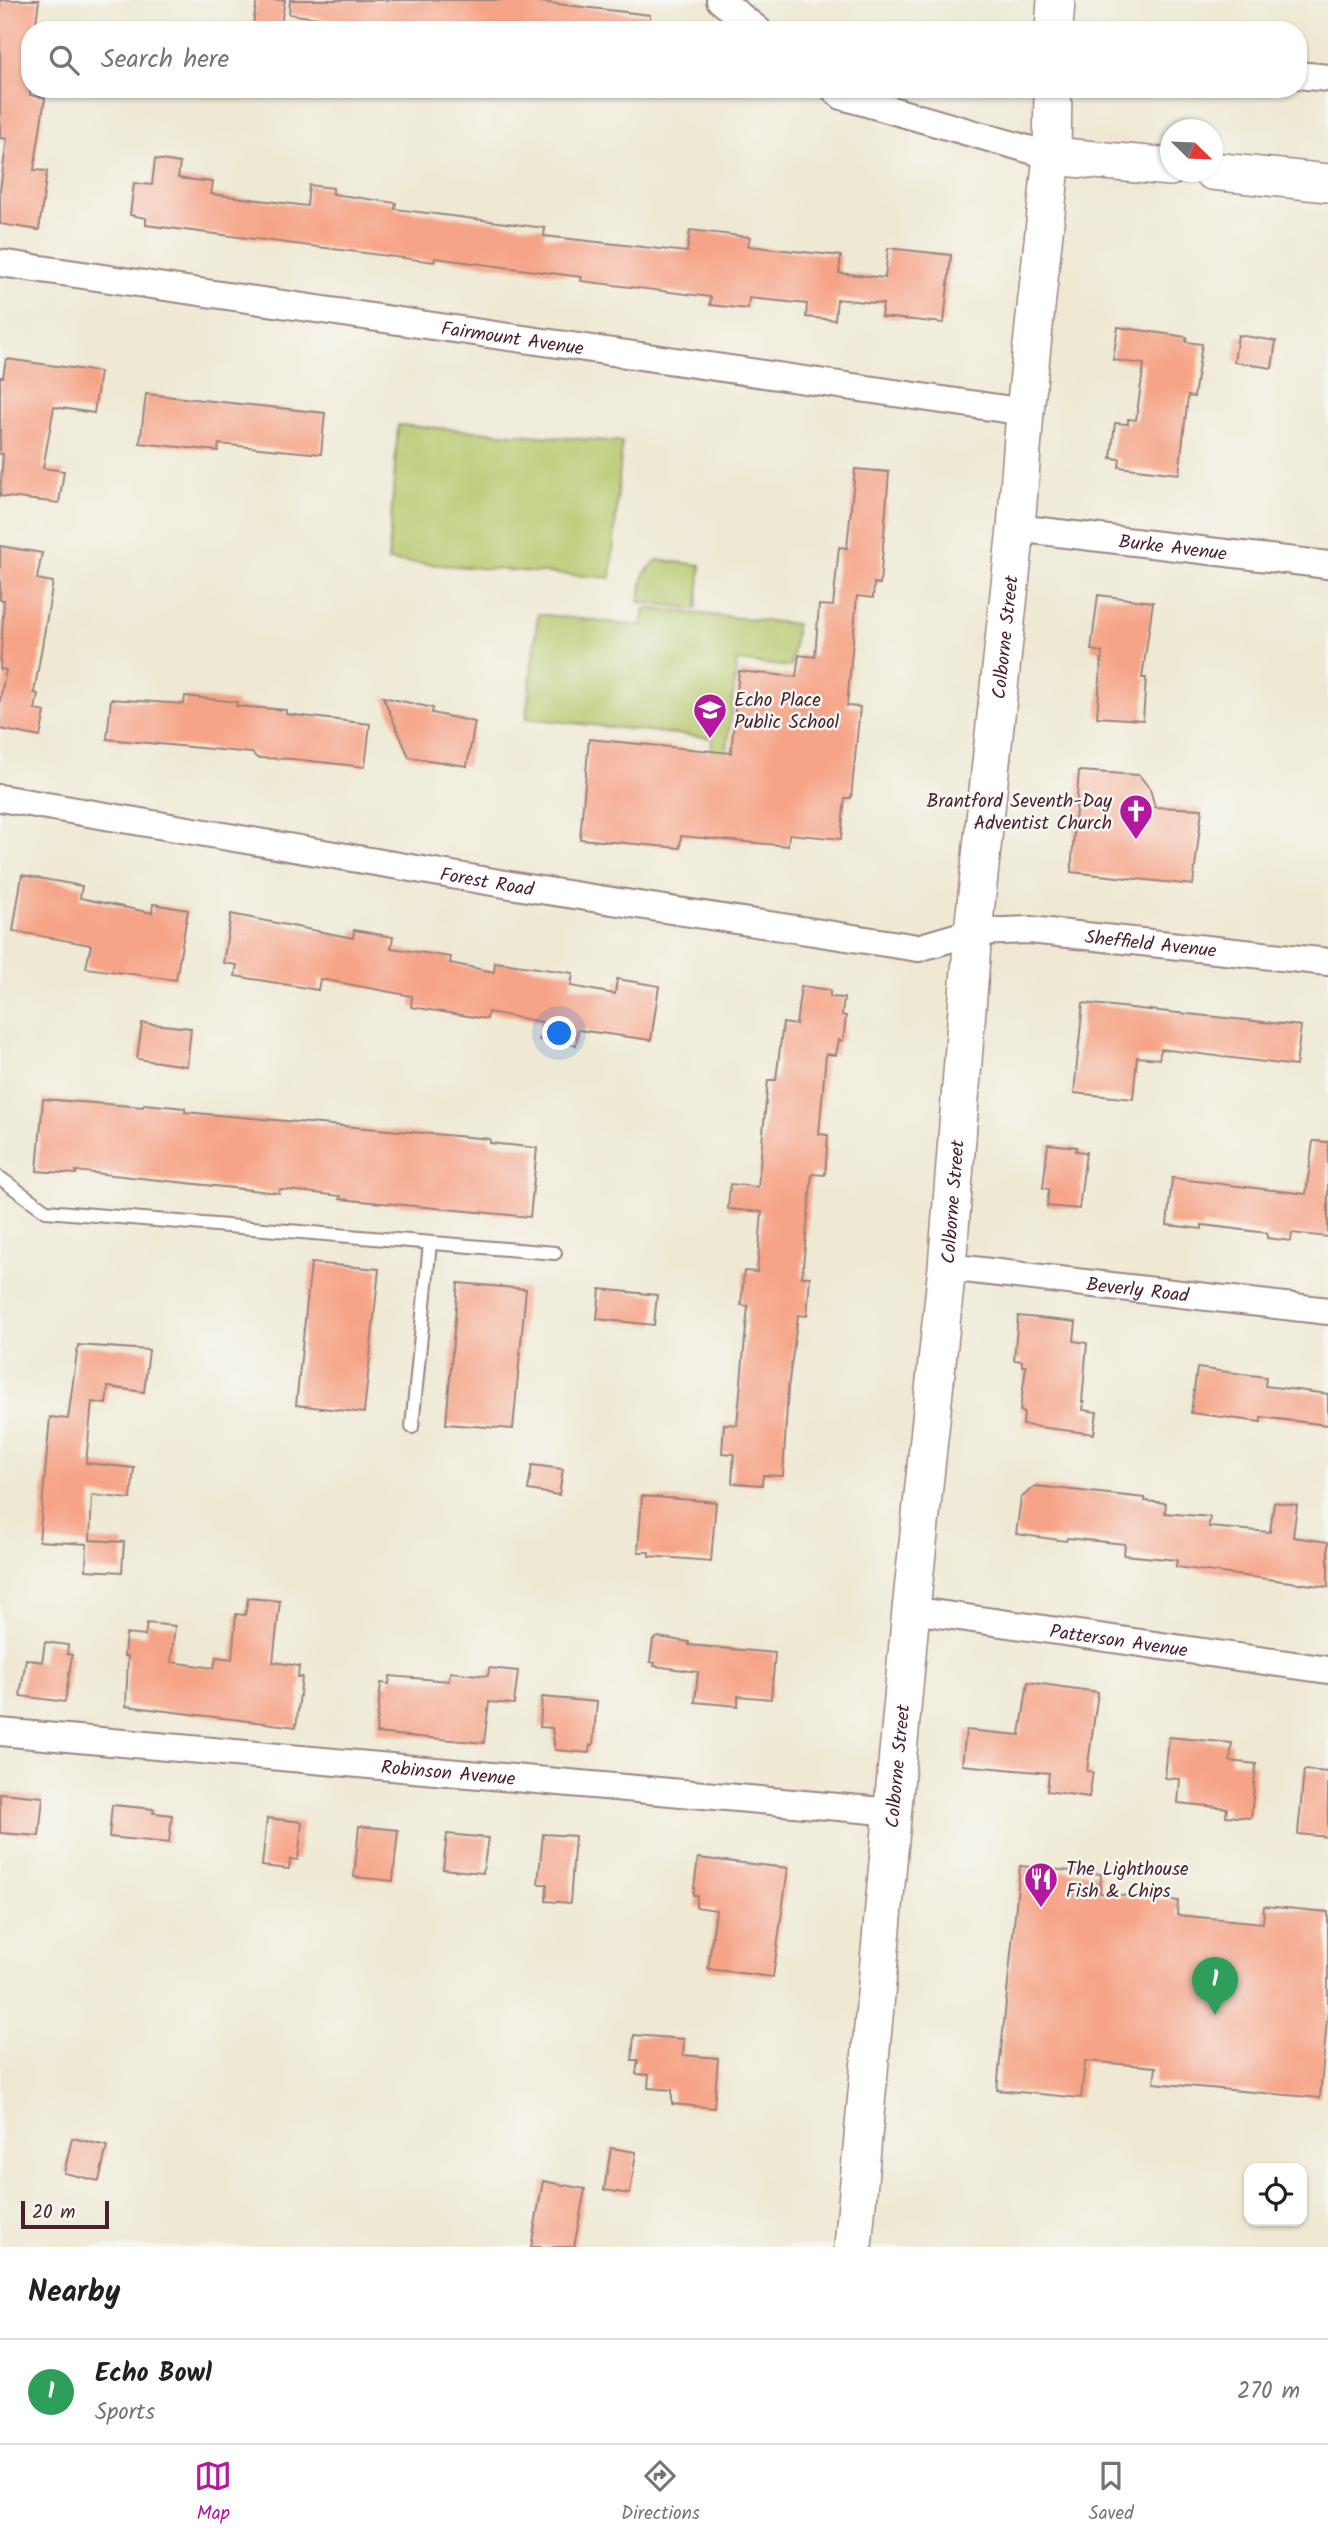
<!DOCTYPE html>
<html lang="en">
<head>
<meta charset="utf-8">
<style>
  body { margin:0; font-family:Kalam,sans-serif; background:#f2f2f2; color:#202124 }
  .controls { position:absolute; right:21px; bottom:21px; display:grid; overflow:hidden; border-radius:14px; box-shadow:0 2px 5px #0004 }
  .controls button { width:63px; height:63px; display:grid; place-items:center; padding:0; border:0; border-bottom:2px solid #e0e0e0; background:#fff; color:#202124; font:35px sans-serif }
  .compass { position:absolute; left:1160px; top:119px; width:63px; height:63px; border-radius:50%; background:#fff; box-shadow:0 2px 5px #0004; rotate:113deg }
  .scale { position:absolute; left:21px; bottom:18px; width:88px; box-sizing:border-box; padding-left:7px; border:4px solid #4a1f2b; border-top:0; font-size:19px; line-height:24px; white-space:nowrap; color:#4a1f2b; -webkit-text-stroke:5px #f6f6f2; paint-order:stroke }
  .you { position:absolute; left:560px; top:1034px; width:24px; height:24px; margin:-18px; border:5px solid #fff; border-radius:50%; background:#1a73e8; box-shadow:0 0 0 10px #1a73e833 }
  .badge { display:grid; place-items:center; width:46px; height:46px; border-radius:50%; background:#b5179e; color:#fff; font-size:23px; font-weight:700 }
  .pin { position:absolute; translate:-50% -58px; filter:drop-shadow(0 2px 4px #0008) }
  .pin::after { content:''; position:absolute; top:37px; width:24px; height:21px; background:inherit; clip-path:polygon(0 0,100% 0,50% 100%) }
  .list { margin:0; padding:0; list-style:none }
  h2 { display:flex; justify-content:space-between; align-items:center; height:91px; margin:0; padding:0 28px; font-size:30px }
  h2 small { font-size:23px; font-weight:400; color:#757577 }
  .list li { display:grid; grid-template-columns:46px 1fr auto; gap:21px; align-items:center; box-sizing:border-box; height:105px; padding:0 28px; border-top:2px solid #e0e0e0 }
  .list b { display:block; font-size:26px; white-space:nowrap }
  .list p { margin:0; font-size:23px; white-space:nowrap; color:#757577 }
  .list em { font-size:23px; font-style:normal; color:#757577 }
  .icon { flex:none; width:38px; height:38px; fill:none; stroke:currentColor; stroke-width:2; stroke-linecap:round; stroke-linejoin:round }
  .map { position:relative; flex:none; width:1328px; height:2247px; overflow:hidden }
  .search { position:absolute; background:#fff; box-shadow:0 2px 5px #0004; left:21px; right:21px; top:21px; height:77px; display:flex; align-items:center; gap:18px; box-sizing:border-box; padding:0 24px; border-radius:28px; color:#757577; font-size:26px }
  .sheet { height:196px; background:#fff }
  nav { display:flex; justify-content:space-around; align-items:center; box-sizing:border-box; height:98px; border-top:2px solid #e0e0e0; background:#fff; font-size:19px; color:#757577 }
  nav a { display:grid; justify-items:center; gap:4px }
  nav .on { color:#b5179e }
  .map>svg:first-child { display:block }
</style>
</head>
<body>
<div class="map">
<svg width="1328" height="2247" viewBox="0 0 1328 2247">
  <rect width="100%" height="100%" fill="#f6f6f2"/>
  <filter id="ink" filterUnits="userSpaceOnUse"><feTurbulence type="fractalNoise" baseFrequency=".0143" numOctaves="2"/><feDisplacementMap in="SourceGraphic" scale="14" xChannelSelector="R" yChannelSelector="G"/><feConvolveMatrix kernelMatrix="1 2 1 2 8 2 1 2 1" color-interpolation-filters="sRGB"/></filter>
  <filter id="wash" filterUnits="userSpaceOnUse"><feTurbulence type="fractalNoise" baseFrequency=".00686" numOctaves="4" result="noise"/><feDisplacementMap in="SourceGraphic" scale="28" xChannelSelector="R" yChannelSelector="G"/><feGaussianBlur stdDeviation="1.57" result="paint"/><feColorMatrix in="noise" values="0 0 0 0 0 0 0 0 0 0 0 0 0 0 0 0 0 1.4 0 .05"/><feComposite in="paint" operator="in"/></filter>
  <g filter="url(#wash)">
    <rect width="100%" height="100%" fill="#efe9d3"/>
    <g fill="#b5c86b" stroke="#80744b" stroke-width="2">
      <path d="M398 425 622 442 611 578 388 561Z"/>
      <path d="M657 560 701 565 697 609 639 602 644 574Z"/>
      <path d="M645 608 796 624 791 667 737 661 725 768 710 766 712 738 526 718 538 614 642 626Z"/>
    </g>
    <g id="blocks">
      <g fill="#f6a487">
        <path d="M0 0H39L35 30H30V95L45 98 34 170 47 171 39 230 0 224V190L7 139 0 138Z"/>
        <path d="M257 0H285L280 30H252Z"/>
        <path d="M290 0H523L650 15 649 30H430L381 21 380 27 289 14Z"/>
        <path d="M155 159 180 163 178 178 213 182 211 194 307 206 309 185 333 188V194L396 203 395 209 545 228 544 236 687 252 690 230 750 237 748 246 841 256 839 273 885 278 888 248 951 255 944 323 881 317 883 304 837 299 835 320 806 317 807 304 749 298 748 309 710 305 711 297 581 281 582 277 435 258 434 262 146 225V218L130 215 134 183 152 185Z"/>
        <path d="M1118 327 1187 337 1186 342 1202 344 1194 397 1188 396 1179 474 1119 467 1120 459 1111 458 1115 423 1128 424V419L1136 420 1144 364 1113 360Z"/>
        <path d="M1238 335 1276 341 1272 368 1234 362Z"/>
        <path d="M6 359 100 372 94 413 54 407 43 468 64 471 59 503 0 496 3 454H0V377H3Z"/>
        <path d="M146 394 325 413 321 454 219 444 218 451 140 443Z"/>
        <path d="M855 469 889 472 880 584 874 583 873 598 857 596 847 706 860 707 851 798H845L841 839 789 834 788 846 681 836 680 848 580 839 589 739 731 753 739 671 796 677 799 655 815 657 819 605 833 606 839 547 847 548Z"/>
        <path d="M0 546 42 553 37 579 53 582 34 693 38 694 35 710 45 712 40 737 0 729V700L6 670 0 669 4 600H0Z"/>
        <path d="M1098 595 1153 602 1142 678H1146L1143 720 1097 717 1102 652 1091 650Z"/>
        <path d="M185 696 237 702 236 706 286 710V714L370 724 365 767 292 759 257 758 252 753 107 739 111 699 184 704Z"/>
        <path d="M383 697 433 708 432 713 475 722 467 766 409 757Z"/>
        <path d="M1079 771 1139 775 1150 789 1155 807 1202 809 1193 885 1071 872Z"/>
        <path d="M22 875 82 886 80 898 152 913 153 904 188 910 176 980 86 968 91 945 13 931Z"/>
        <path d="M231 914 353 938 354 930 393 937 391 948 451 957 450 963 494 972 495 962 573 973 571 986 615 994 617 979 659 986 651 1040 578 1030 576 1045 539 1040 542 1022 488 1012 487 1019 411 1007 412 996 320 979 318 990 235 976 237 965 223 963Z"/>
        <path d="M801 986 830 990V997L844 998 842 1015 846 1016 843 1041 839 1040 836 1055 826 1054 819 1134 828 1135 825 1175 812 1174 802 1277H810L807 1316 798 1315 788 1388 783 1476 763 1475 762 1485 732 1483 734 1454 722 1453 724 1424 737 1425 748 1306 741 1305 744 1271 757 1272 762 1212 728 1209 730 1184 758 1187 768 1080H776L783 1023 796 1025Z"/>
        <path d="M1083 1003 1301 1026 1296 1066 1161 1049 1159 1059 1137 1057 1133 1099 1074 1093Z"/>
        <path d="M142 1023 191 1028 187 1066 137 1059Z"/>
        <path d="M43 1099 143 1107 144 1104 185 1108V1112L490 1139V1143L537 1148 530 1217 340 1199 341 1196 280 1189 279 1193 76 1171V1174L37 1171Z"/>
        <path d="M1313 1141 1328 1142V1237L1292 1233 1291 1241 1267 1238V1233L1202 1225V1229L1167 1225 1172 1178 1306 1194Z"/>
        <path d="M1048 1144 1077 1147 1076 1151 1086 1152 1079 1209 1047 1206 1049 1189 1043 1188Z"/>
        <path d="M311 1263 379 1269 364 1413 296 1405Z"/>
        <path d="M458 1283 526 1289 513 1429 446 1424Z"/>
        <path d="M600 1289 657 1295 654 1325 597 1319Z"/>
        <path d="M1018 1316 1076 1322 1074 1341 1087 1343 1082 1402H1084L1083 1410 1097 1412 1094 1434 1023 1425 1024 1412 1020 1411 1026 1366H1022V1361L1014 1360Z"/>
        <path d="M78 1345 149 1350 144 1392 108 1387 106 1404 92 1402 86 1463 134 1468 131 1499 92 1495 90 1540 124 1542 122 1572 86 1570 87 1544 39 1541 50 1417 68 1419Z"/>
        <path d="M1197 1368 1266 1377 1265 1386 1328 1394V1425L1261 1417V1422L1191 1413Z"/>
        <path d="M532 1465 563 1469 559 1495 528 1490Z"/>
        <path d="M1035 1486 1145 1498V1501L1166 1503 1165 1513 1210 1517 1209 1527 1270 1532 1274 1502 1297 1505 1293 1537 1328 1542V1587L1176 1567 1177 1560 1124 1555 1125 1544 1067 1538 1066 1541 1016 1534 1021 1498Z"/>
        <path d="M642 1496 716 1502 711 1561 649 1556V1552H638Z"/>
        <path d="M248 1598 280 1601 273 1662 299 1666 298 1677H302L296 1727 126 1706 128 1656H124L126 1634 145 1636 147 1623 175 1626 171 1662 214 1668 216 1657 232 1659 236 1614 245 1615Z"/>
        <path d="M658 1637 689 1642V1645L775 1653 771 1699 738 1696V1706L695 1702 698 1672 654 1666 655 1663 650 1662 653 1640Z"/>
        <path d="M45 1642 68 1645 67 1654 72 1655 65 1702 20 1696 26 1659 42 1662Z"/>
        <path d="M489 1668 518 1671 514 1704 489 1702 484 1743 376 1733 381 1683 389 1684 390 1676 449 1681 450 1672 488 1676Z"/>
        <path d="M1028 1682 1098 1692 1087 1771 1093 1772 1089 1797 1047 1791 1049 1773 962 1765 966 1730 1020 1735Z"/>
        <path d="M542 1697 597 1702 593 1745H590L589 1753 555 1750 552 1728 540 1727Z"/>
        <path d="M1169 1737 1232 1743 1230 1761 1256 1764 1251 1818 1226 1816 1227 1808 1178 1803 1180 1779 1165 1778Z"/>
        <path d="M1304 1770 1328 1772V1837L1298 1834Z"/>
        <path d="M0 1793 43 1797 39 1836 0 1833Z"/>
        <path d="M112 1805 154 1809 153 1813 172 1815 169 1843 109 1837Z"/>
        <path d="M267 1818 302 1822 298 1860 290 1859 289 1869 262 1866Z"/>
        <path d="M359 1826 398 1830 393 1881 354 1877Z"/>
        <path d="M447 1834 488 1838 483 1873 443 1869Z"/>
        <path d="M543 1834 575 1836 570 1903 546 1901 547 1884H538Z"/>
        <path d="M698 1858 788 1868 773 1977 708 1969 716 1910 696 1907 697 1895H693Z"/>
        <path d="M1020 1866 1101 1874 1100 1893 1178 1901 1177 1915 1263 1923 1264 1906 1328 1912V2009L1320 2098 1154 2083 1156 2067 1085 2061 1081 2098 997 2090Z"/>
        <path d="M634 2035 684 2039 683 2055 718 2058 714 2108 672 2104V2090L648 2088 649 2075 636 2074 638 2060H632Z"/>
        <path d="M72 2138 107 2146 99 2181 64 2173Z"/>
        <path d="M611 2148 636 2152 630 2194 604 2190Z"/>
        <path d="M543 2181 585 2189 574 2247H531Z"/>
      </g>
    </g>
  </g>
  <g filter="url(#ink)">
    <use href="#blocks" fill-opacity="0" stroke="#9c847f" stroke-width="2"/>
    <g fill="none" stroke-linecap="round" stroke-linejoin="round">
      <g stroke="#9c847f" stroke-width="16">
        <g id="service">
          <path d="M0 1178 46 1211 555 1253"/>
          <path d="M412 1427 430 1243"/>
        </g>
      </g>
      <g stroke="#9c847f" stroke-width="30">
        <g id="minor">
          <path d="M720 0 758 30"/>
          <path d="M1298 75 1328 78"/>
          <path d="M834 89 842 96 1052 156"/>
          <path id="s1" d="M0 263 1025 412"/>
          <path id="s2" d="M1016 528 1328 565"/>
          <path id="s3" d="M0 798 528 888 918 948 973 932 1030 930 1328 962"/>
          <path id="s4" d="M947 1267 1328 1311"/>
          <path id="s5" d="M911 1610 1328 1670"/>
          <path id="s6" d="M0 1732 894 1812"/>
        </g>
      </g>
      <g stroke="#9c847f" stroke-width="40">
        <g id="secondary">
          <path d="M1054 30 1056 0"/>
          <path d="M1052 156 1170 167"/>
          <path d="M1212 171 1328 183"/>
          <path id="s7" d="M853 2247 911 1610 947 1267 973 932 1016 528 1025 412 1052 156 1053 89"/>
        </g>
      </g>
      <use href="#service" stroke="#fff" stroke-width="12"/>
      <use href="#minor" stroke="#fff" stroke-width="26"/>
      <use href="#secondary" stroke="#fff" stroke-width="37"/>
    </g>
  </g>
  <defs>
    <g id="school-pin" transform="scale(1.75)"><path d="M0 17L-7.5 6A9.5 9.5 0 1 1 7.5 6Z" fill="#b5179e" stroke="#f6f6f2"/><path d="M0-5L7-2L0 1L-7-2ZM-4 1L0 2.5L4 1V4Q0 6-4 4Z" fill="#fff"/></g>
    <g id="church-pin" transform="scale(1.75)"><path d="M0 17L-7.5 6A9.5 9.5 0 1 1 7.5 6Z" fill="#b5179e" stroke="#f6f6f2"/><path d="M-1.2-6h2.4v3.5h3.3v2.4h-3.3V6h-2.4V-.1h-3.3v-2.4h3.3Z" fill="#fff"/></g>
    <g id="restaurant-pin" transform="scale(1.75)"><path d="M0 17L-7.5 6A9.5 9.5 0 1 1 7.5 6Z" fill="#b5179e" stroke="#f6f6f2"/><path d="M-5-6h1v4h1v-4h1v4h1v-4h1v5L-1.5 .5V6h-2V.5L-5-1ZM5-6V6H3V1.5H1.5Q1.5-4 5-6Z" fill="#fff"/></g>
  </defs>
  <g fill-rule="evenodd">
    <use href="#school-pin" x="710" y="710"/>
    <use href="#church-pin" x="1136" y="811"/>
    <use href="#restaurant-pin" x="1041" y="1879"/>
  </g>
  <g text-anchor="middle" stroke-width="5" stroke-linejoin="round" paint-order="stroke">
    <g font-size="19" fill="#4a1f2b" stroke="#f6f6f2">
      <text dy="7" stroke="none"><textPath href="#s1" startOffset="518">Fairmount Avenue</textPath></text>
      <text dy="7" stroke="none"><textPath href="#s2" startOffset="158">Burke Avenue</textPath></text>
      <text dy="7" stroke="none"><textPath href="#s7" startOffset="1617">Colborne Street</textPath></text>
      <text dy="7" stroke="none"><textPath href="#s3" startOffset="494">Forest Road</textPath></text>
      <text dy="7" stroke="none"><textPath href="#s3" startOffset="1166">Sheffield Avenue</textPath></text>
      <text dy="7" stroke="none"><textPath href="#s7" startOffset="1050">Colborne Street</textPath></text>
      <text dy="7" stroke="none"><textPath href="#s4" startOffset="192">Beverly Road</textPath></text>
      <text dy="7" stroke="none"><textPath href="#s5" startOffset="210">Patterson Avenue</textPath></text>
      <text dy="7" stroke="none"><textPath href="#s7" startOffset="483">Colborne Street</textPath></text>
      <text dy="7" stroke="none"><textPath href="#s6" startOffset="450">Robinson Avenue</textPath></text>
    </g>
    <g font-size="19" fill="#4a1f2b" stroke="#f6f6f2" text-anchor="start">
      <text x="734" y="706">Echo Place<tspan x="734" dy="22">Public School</tspan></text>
      <text x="1112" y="807" text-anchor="end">Brantford Seventh-Day<tspan x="1112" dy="22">Adventist Church</tspan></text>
      <text x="1066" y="1875">The Lighthouse<tspan x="1066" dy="22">Fish &amp; Chips</tspan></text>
    </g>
  </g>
</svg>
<div class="controls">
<button><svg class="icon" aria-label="locate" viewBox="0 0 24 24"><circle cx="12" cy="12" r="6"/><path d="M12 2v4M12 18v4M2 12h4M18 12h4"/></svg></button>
</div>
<svg class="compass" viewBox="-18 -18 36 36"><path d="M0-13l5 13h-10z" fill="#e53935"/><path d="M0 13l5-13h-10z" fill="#757577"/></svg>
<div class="scale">20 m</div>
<div class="you"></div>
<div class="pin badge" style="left:1215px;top:2015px;background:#2e9e5b">1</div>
<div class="search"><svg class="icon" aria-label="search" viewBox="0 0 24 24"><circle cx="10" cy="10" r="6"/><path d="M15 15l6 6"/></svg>Search here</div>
</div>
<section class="sheet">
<h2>Nearby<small></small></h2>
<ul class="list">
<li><span class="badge" style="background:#2e9e5b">1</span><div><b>Echo Bowl</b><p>Sports</p></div><em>270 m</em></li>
</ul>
</section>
<nav>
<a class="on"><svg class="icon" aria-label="map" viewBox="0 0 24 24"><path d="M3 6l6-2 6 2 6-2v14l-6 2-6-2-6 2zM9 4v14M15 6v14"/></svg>Map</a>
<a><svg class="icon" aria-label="directions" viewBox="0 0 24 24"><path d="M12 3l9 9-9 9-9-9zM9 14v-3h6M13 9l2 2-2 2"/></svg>Directions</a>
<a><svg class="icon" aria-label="saved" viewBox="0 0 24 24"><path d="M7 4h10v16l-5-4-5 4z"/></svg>Saved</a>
</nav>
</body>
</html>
